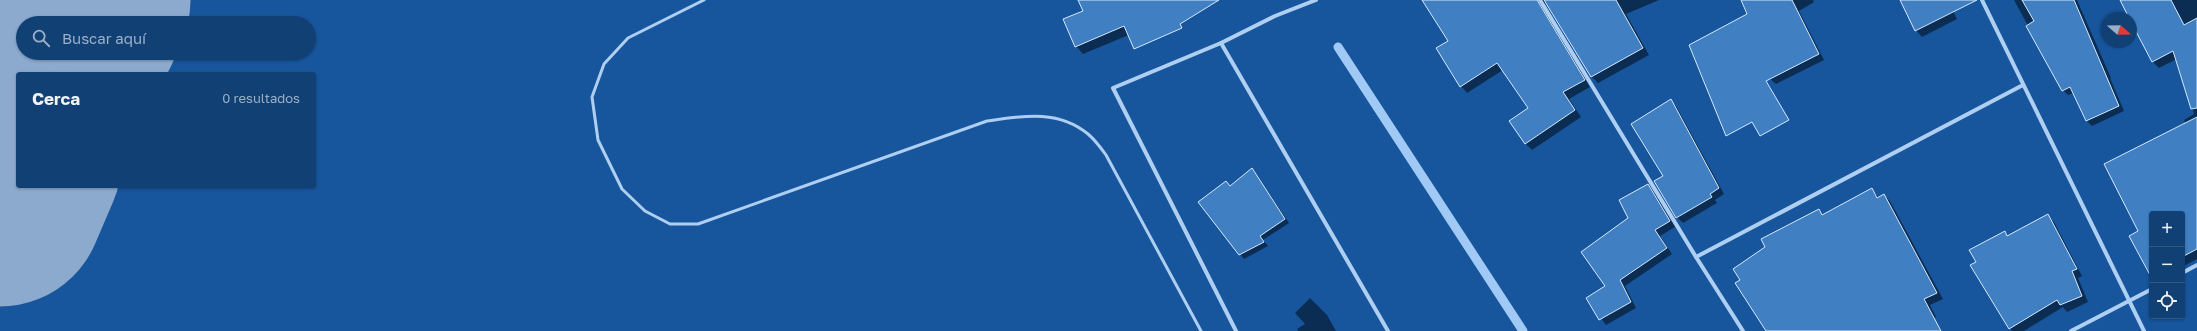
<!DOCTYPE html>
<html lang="es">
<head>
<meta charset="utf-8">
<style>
  body { margin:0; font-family:"Golos Text",sans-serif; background:#1e4b7d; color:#f1f3f6 }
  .controls { position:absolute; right:12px; bottom:12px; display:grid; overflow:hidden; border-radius:4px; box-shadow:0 1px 3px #0004 }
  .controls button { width:36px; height:36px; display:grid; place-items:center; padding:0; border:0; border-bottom:1px solid #305987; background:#114075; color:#f1f3f6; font:20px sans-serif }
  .compass { position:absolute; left:2101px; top:12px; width:36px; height:36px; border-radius:50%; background:#114075; box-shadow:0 1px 3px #0004; rotate:110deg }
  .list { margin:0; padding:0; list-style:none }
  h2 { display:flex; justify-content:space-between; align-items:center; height:52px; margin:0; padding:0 16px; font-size:17px }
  h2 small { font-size:13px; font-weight:400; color:#9cafc5 }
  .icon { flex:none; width:22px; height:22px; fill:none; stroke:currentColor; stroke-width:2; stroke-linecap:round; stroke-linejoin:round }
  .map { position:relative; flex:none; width:2197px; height:331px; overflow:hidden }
  .search { position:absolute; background:#114075; box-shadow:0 1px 3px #0004; left:16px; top:16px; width:300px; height:44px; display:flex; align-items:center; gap:10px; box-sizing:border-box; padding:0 14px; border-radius:22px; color:#9cafc5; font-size:15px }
  .panel { position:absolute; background:#114075; box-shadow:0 1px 3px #0004; left:16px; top:72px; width:300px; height:116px; border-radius:4px }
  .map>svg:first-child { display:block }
</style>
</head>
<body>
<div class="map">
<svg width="2197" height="331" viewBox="0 0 2197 331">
  <rect width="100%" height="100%" fill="#17559c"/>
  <g fill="#0007">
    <path d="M1110 0H1113L1131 34 1083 54 1076 46Z"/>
    <path d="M1447 0H1659L1626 14 1649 55 1598 83 1591 76 1547 3 1544 5 1543 9 1590 87 1569 99 1581 117 1532 150 1525 143 1530 108 1503 70 1467 93 1461 86 1449 42Z"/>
    <path d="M1741 0H1813L1814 2 1799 11 1824 60 1776 84 1770 79Z"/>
    <path d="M1901 0H1948L1957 19 1922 37 1916 30Z"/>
    <path d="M2014 0H2077L2111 78H2110L2124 111 2092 126 2087 121 2074 93 2068 95 2063 90Z"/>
    <path d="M2169 0H2197V259L2182 267V214H2152V275L2139 232 2186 124 2184 120 2194 114 2177 59 2159 68 2152 61Z"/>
    <path d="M1670 100 1676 106 1724 194 1715 200 1717 203 1683 223 1677 217 1665 177Z"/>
    <path d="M1252 169 1289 223 1263 240 1268 246 1244 259 1200 202 1230 186Z"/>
    <path d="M1648 186 1653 191 1675 227 1660 236 1672 254 1625 286 1636 308 1606 325 1587 299 1607 286 1630 218Z"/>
    <path d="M1872 190 1879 198 1884 195 1890 201 1943 299 1930 305 1936 317 1910 331H1768L1741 280 1819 211 1824 215Z"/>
    <path d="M2047 215 2054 222 2082 276 2078 278 2088 302 2067 312 2063 307 2024 331H2012L1971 266 1978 263 2004 232 2009 237Z"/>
    <path d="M1310 298 1327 315 1336 331H1298L1297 329 1305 324 1295 313Z"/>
  </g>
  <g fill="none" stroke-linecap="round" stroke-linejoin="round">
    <path stroke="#a0caf5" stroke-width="9" d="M1338 47 1523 331"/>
    <g stroke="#8baace" stroke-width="207">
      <path d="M77 23 87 0"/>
      <path d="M0 203 18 161"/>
    </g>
  </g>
  <g fill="#407fc2" stroke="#d6e8fc">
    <path d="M1078 0H1219L1180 24 1182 28 1134 49 1124 26 1075 47 1063 19 1083 11Z"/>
    <path d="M1422 0H1537L1585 80 1563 92 1575 110 1525 144 1509 121 1528 108 1497 63 1460 87 1436 48 1448 41Z"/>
    <path d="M1544 0H1616L1643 48 1591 77Z"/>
    <path d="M1741 0H1792L1819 54 1766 81 1789 120 1760 136 1752 122 1726 136 1689 45 1747 14Z"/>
    <path d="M1900 0H1977L1915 31Z"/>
    <path d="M2022 0H2074L2119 106 2086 121 2070 87 2062 91 2026 26 2034 21Z"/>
    <path d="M2120 0H2171L2184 25 2197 18V108L2191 109 2173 51 2152 62 2131 22V18H2129Z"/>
    <path d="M1671 99 1719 188 1710 194 1712 197 1676 218 1654 181 1663 176 1631 124Z"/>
    <path d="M2197 117V249L2182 257V214H2152V274L2150 275 2129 236 2138 231 2104 164Z"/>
    <path d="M1252 168 1285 219 1260 236 1264 242 1239 255 1198 202 1226 181 1230 186Z"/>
    <path d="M1648 184 1670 221 1655 230 1667 248 1620 280 1631 302 1599 320 1586 298 1605 286 1581 252 1628 218 1619 200Z"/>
    <path d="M1872 188 1877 198 1884 194 1937 293 1924 299 1941 331H1766L1735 283 1740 280 1733 269 1765 247 1761 239 1819 209 1822 215Z"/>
    <path d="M2048 214 2077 269 2072 271 2082 296 2060 305 2057 300 2009 329 1970 265 1976 262 1969 250 2005 231 2007 236Z"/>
  </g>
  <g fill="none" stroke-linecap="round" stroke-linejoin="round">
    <path stroke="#aecff2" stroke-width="3" d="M704 0 628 38 604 64 592 97 598 140 622 189 645 211 670 224H698L987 121C1022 116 1058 109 1088 134 1095 140 1101 148 1106 155L1201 331"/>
    <g stroke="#aecff2" stroke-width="4">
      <path d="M1540 0 1696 257 1743 331"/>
      <path d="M1982 0 2144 331"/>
      <path d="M1221 43 1388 331"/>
      <path d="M1696 257 2023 85"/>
      <path d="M2182 273 2197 265"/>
      <path d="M1236 331 1113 88 1221 43 1275 16 1316 0"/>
      <path d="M2071 331 2152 289"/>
    </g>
  </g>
</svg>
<div class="controls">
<button>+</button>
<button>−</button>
<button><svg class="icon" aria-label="locate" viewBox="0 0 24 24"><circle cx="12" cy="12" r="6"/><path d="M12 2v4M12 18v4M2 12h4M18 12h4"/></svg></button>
</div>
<svg class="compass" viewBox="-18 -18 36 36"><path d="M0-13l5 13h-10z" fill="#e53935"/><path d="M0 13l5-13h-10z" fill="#9cafc5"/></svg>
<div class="search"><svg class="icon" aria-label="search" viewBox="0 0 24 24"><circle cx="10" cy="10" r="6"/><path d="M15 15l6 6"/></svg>Buscar aquí</div>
<section class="panel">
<h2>Cerca<small>0 resultados</small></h2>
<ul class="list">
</ul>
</section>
</div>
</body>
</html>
